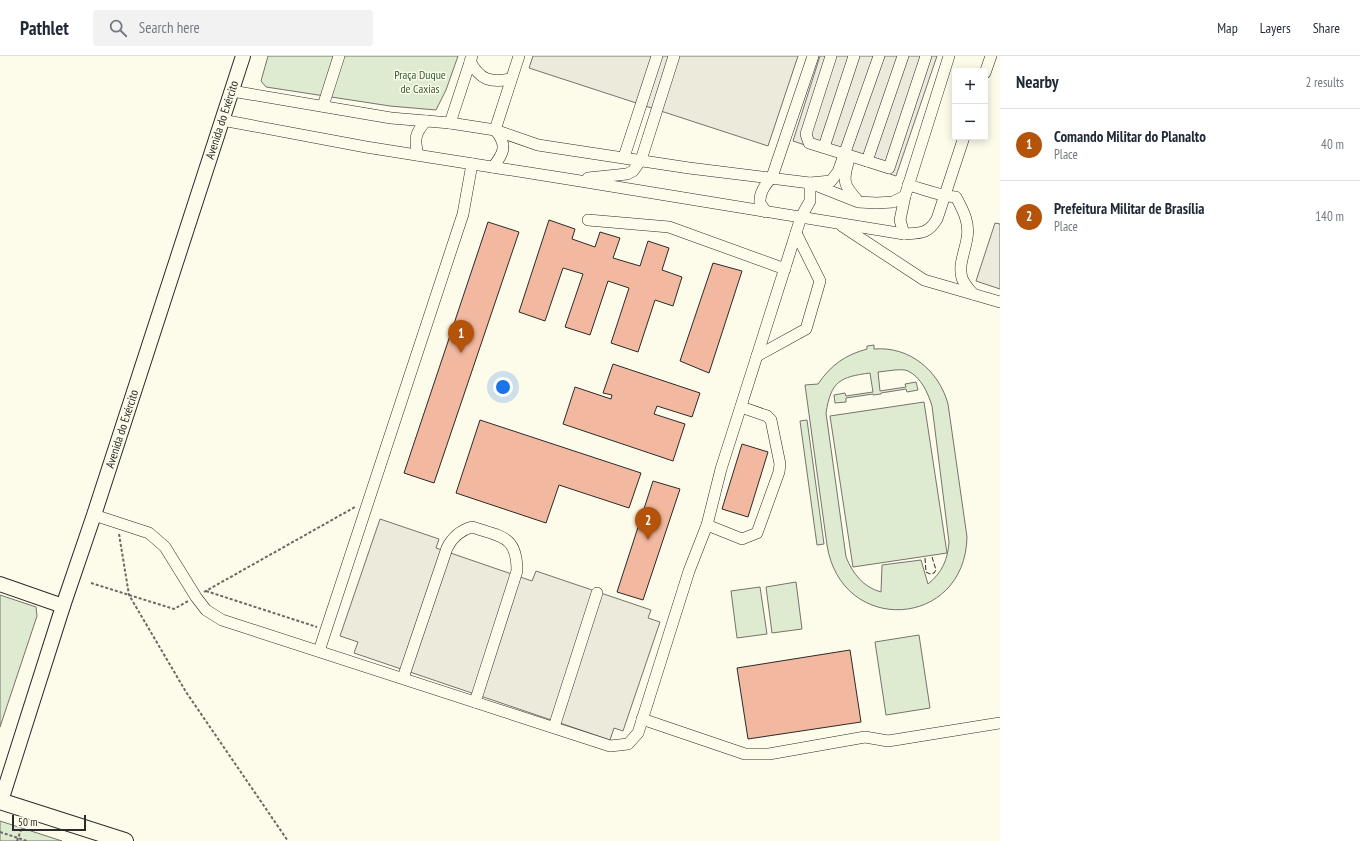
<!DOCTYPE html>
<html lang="en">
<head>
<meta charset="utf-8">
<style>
  body { margin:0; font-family:"PT Sans Narrow",sans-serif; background:#f2f2f3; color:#1f2937 }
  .controls { position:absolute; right:12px; top:12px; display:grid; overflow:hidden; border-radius:4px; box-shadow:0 2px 10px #0003 }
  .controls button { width:36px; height:36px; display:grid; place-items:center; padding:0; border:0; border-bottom:1px solid #e0e1e3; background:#fff; color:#1f2937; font:20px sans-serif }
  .scale { position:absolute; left:12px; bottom:10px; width:74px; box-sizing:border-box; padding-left:4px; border:2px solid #2b2b2b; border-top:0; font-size:11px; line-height:14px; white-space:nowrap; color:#2b2b2b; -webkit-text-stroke:3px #fdfbea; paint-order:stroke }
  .you { position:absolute; left:503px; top:331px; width:14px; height:14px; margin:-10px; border:3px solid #fff; border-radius:50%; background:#1a73e8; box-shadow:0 0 0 6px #1a73e833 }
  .badge { display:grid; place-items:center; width:26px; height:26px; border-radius:50%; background:#b45309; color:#fff; font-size:13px; font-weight:700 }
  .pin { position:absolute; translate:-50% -33px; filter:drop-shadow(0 1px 2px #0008) }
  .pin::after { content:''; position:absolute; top:21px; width:14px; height:12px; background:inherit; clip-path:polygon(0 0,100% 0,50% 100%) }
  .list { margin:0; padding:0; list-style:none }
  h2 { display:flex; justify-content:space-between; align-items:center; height:52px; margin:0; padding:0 16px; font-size:17px }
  h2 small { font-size:13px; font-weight:400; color:#747a83 }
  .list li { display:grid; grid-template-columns:26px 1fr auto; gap:12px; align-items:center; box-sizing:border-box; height:72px; padding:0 16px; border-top:1px solid #e0e1e3 }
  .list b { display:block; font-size:15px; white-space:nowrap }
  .list p { margin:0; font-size:13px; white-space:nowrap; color:#747a83 }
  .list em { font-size:13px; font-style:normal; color:#747a83 }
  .icon { flex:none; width:22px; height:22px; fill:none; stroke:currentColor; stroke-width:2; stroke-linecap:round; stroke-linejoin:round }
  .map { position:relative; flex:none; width:1000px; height:785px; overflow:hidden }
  header { display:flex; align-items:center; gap:24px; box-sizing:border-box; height:56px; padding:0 20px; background:#fff; border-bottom:1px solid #e0e1e3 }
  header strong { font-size:19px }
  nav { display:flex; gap:22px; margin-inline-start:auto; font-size:14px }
  .search { width:280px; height:36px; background:#f2f2f3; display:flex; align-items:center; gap:10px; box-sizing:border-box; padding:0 14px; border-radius:4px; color:#747a83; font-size:15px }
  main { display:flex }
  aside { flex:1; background:#fff }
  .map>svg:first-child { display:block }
</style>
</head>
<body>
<header>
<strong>Pathlet</strong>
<div class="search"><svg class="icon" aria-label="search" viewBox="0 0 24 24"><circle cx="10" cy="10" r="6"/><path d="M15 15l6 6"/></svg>Search here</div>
<nav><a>Map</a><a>Layers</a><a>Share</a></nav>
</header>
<main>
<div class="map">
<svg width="1000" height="785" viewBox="0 0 1000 785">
  <rect width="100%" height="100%" fill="#fdfbea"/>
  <g fill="#deebd1" stroke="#74746e" fill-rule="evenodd">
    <path d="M268 0H458L446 34 436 54 390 50 266 31 261 25Z"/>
    <path d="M874 289V293C910 290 939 315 948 348L967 481C965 573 841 580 827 489L805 329 818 328C831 309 845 299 867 293V290ZM895 314C899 314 904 313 908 315 921 321 928 337 932 350L949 486C948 503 942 517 928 528L921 504 882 509 881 536C863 531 853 518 846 501L826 357C831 325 840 321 870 317L873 336 846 340 845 337 834 339 835 347 846 346V342L873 338V339L881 338V337L906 333 907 336 918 334 916 326 905 328 906 331 880 335 878 316Z"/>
    <path d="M924 346 947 497 853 511 830 360Z"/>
    <path d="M807 364 824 488 817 489 800 365Z"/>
    <path d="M796 526 802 573 772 577 766 531Z"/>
    <path d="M760 531 767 578 737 582 731 535Z"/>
    <path d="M0 539 36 551 37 560 0 671Z"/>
    <path d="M919 579 930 652 886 659 875 586Z"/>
    <path d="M0 765 62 785H0Z"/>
  </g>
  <g fill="#eceadb" stroke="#74746e">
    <path d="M533 0H798L768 90 529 12Z"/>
    <path d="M820 0H937L896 120 793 85Z"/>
    <path d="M995 167 1000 168V233L976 225Z"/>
    <path d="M380 463 439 483 436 492 532 525 536 515 651 554 648 562 660 566 623 675 614 672 610 684 354 597 358 586 340 580Z"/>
  </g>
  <g fill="#f2b8a0" stroke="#2b2b2b">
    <path d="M549 164 575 173 572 183 595 191 600 176 620 182 613 202 640 210 648 185 669 192 662 214 682 221 673 250 655 244 638 296 611 287 629 232 608 225 590 279 565 271 583 218 563 212 545 265 519 256Z"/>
    <path d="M488 166 519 176 434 427 404 417Z"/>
    <path d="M713 207 742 215 709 317 680 305Z"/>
    <path d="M613 308 700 337 692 361 657 350 654 358 685 368 673 405 563 368 575 331 611 343 612 339 603 337Z"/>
    <path d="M480 364 641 417 629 452 559 429 546 467 456 437Z"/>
    <path d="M742 388 768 396 748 461 722 453Z"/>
    <path d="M653 425 680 433 643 544 617 536Z"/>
    <path d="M850 594 861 666 748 683 737 612Z"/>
  </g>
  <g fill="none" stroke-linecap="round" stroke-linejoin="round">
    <g stroke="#2b2b2b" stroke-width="12">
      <g id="minor">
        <path d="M831 0 806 78 809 87 867 105 903 0"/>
        <path d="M470 5C480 24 490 27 511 23"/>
        <path d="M985 17 991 0"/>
        <path d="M232 35 391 62 450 67 495 74 538 89 551 91 689 112 810 127 858 146 877 147 893 146 905 140"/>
        <path d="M323 50 339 0"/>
        <path d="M222 64 366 91 568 123 904 178C921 177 928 178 937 163L964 81"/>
        <path d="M450 67 472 0"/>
        <path d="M495 74 519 0"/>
        <path d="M824 91 854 0"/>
        <path d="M418 99C414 83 415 77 426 65"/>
        <path d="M624 101 657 0"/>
        <path d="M867 105 889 112 926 0"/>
        <path d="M848 107C842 127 845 130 858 145"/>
        <path d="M493 111C504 97 508 89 495 74"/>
        <path d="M588 122 627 118 633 115 641 104 674 0"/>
        <path d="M908 129C924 133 940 140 956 141 963 154 970 167 967 182 965 196 958 209 962 222 964 228 969 233 973 238"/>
        <path d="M766 156 760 147C759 137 765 129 772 121L813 0"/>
        <path d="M588 164 669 171 785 213"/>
        <path d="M842 170 924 224 1000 246"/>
        <path d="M904 178 900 164 905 140 949 0"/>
        <path d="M757 300 806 273 820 225 796 177"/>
        <path d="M94 459 149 477 165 491 196 541 206 554 222 564 610 690 628 688 638 677 689 515 707 469 721 413 796 177 801 161 810 145V127L831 125 838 116 879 0"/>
        <path d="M707 469 742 483 757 477 779 416 780 408 771 364 767 360 741 351"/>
        <path d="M319 595 463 158 472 108"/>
        <path d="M403 622 447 492C452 482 461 474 472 471 501 481 517 479 517 515L475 646"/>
        <path d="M642 663 745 698H769L865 681 888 685 1000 667"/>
        <path d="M554 671 597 537"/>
      </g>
    </g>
    <g stroke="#2b2b2b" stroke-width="16">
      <g id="major">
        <path d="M0 528 63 550"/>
        <path d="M1 745 63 550 94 459 243 0"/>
      </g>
    </g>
    <g stroke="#2b2b2b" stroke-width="18">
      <path id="highway" d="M0 745 125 785"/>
    </g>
    <g stroke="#6a6964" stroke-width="2" stroke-dasharray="3 2" stroke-linecap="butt">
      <path d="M119 478 129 539 186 636 288 785"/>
      <path d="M91 527 174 553 188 545"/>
      <path d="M206 535 317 571"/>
      <path d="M204 536 355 451"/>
      <path d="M0 776 27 785"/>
      <path d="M17 785 21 774"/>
    </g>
    <use href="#minor" stroke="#fdfbea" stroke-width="11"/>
    <use href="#major" stroke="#fdfbea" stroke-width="14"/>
    <use href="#highway" stroke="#fdfbea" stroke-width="16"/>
    <path stroke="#2b2b2b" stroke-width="1" stroke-dasharray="5 2" stroke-linecap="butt" d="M925 502 926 516 930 518 934 517 936 514 932 501"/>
  </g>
  <g text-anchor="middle" stroke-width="3" stroke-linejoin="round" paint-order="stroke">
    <g font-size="12" fill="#34623c" stroke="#fdfbea">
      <text x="420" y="23">Praça Duque<tspan x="420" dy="14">de Caxias</tspan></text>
    </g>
    <g font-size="12" fill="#2b2b2b" stroke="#fdfbea">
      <text transform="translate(222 64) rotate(-72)" y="4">Avenida do Exército</text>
      <text transform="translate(122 373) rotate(-72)" y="4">Avenida do Exército</text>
    </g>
  </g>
</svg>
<div class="controls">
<button>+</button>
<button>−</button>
</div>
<div class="scale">50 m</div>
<div class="you"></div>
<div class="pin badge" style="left:461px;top:297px">1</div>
<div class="pin badge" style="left:648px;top:484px">2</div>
</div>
<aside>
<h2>Nearby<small>2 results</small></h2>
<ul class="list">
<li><span class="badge">1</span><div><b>Comando Militar do Planalto</b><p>Place</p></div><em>40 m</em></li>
<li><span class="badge">2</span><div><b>Prefeitura Militar de Brasília</b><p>Place</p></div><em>140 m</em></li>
</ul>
</aside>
</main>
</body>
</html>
